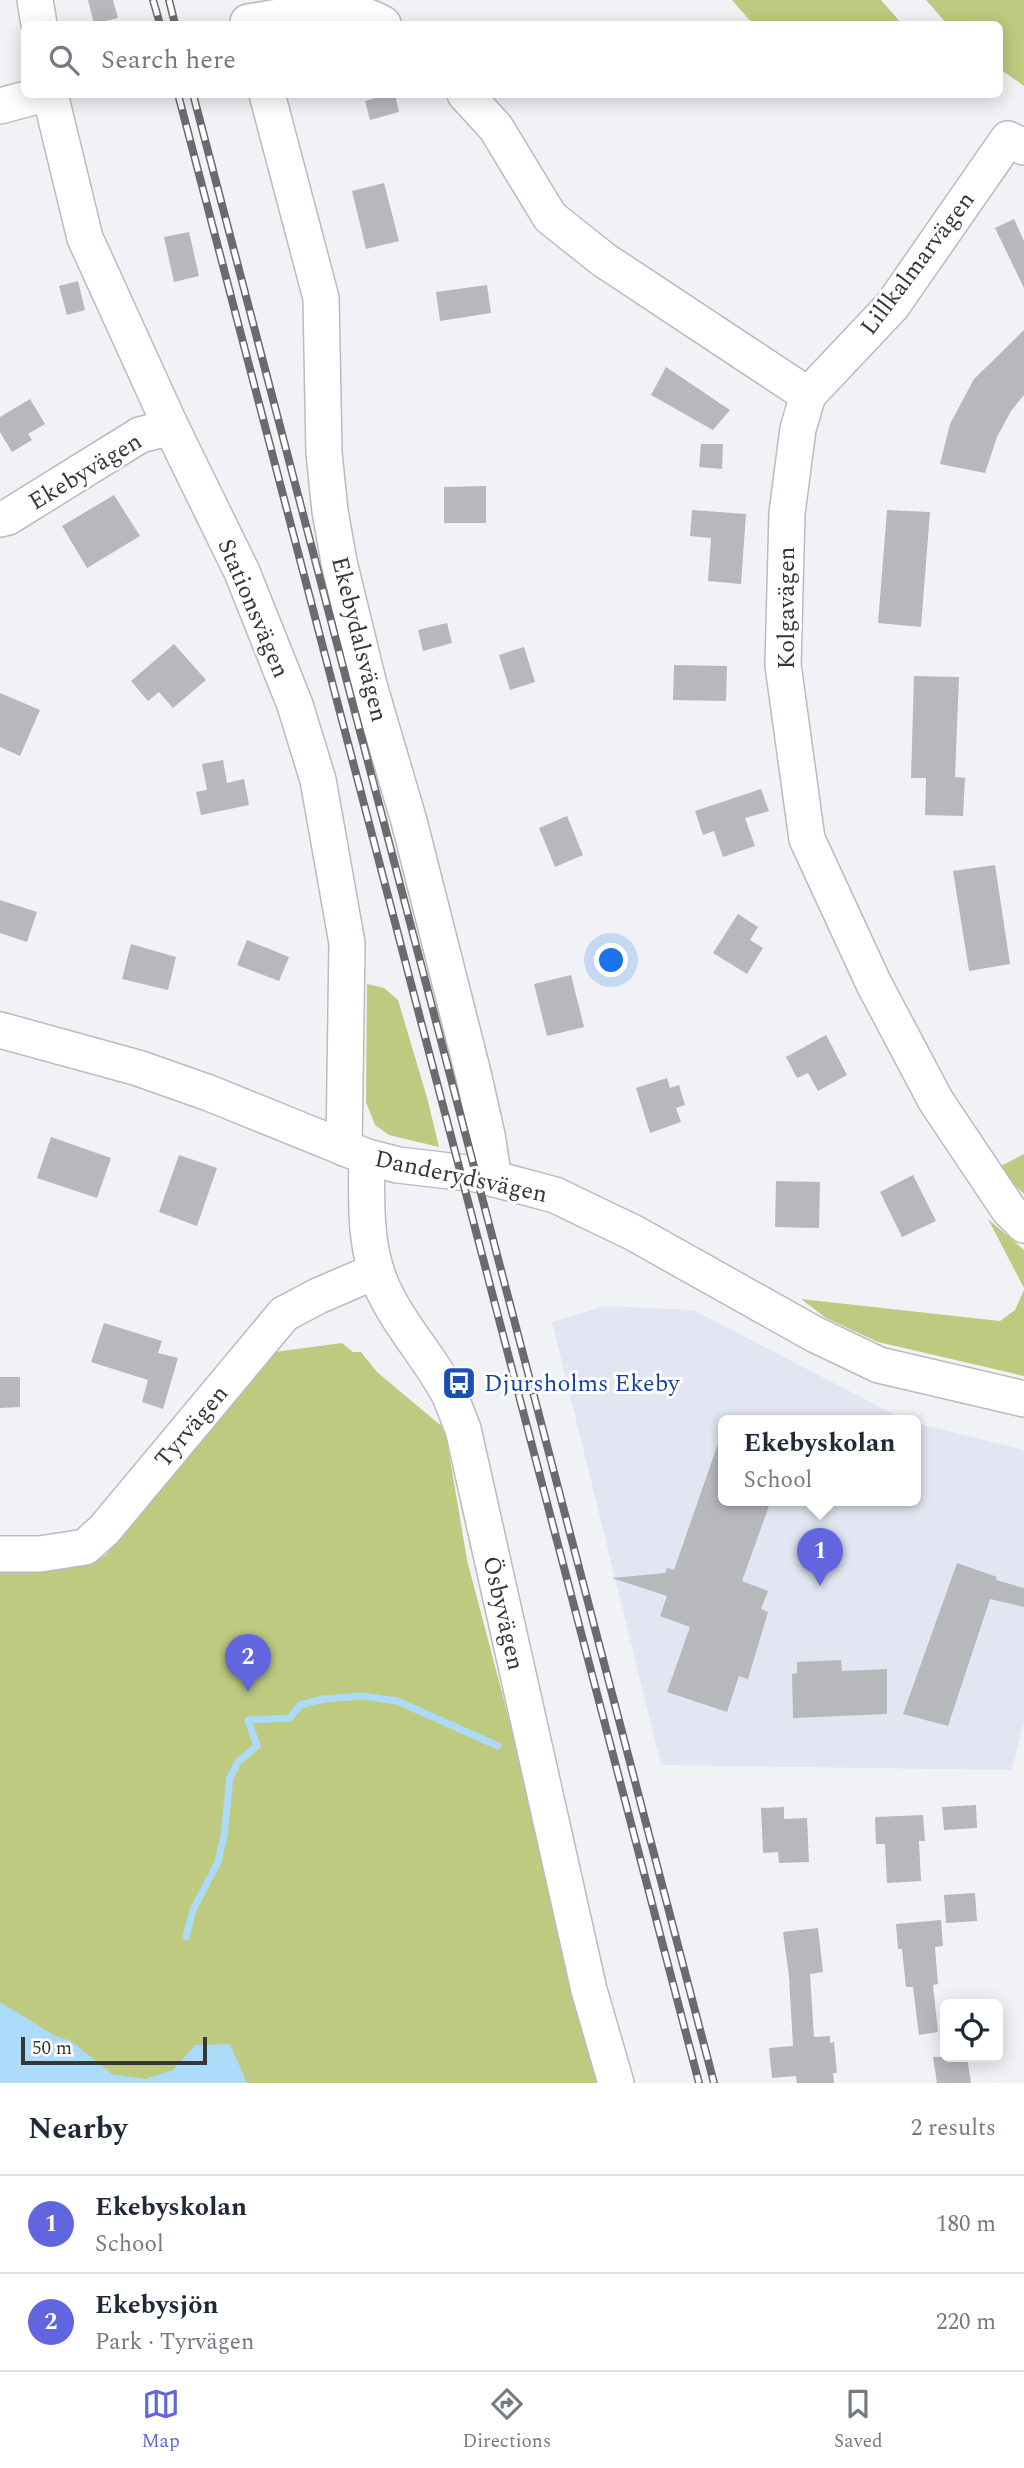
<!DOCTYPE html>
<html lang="en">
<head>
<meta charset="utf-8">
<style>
  body { margin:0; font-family:Spectral,serif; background:#f2f2f3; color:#1f2937 }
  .controls { position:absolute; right:21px; bottom:21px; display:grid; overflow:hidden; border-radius:10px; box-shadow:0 4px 18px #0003 }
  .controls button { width:63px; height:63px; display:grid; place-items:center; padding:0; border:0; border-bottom:2px solid #e0e1e3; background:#fff; color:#1f2937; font:35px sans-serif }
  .scale { position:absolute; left:21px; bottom:18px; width:186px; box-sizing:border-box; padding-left:7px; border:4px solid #353638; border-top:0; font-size:19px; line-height:24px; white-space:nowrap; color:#353638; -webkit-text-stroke:5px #fff; paint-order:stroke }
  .you { position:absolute; left:612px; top:961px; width:24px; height:24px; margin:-18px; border:5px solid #fff; border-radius:50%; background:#1a73e8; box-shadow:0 0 0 10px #1a73e833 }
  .badge { display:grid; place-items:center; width:46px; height:46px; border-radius:50%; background:#6166df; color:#fff; font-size:23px; font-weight:700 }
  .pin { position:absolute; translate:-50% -58px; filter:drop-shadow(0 2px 4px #0008) }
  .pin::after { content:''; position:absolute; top:37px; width:24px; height:21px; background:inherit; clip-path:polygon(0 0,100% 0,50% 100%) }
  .popup { position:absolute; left:718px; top:1415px; width:203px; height:91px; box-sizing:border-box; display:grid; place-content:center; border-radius:10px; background:#fff; filter:drop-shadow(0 2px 5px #0005); font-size:23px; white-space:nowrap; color:#747a83 }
  .popup b { font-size:26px; color:#1f2937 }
  .popup::after { content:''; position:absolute; left:50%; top:100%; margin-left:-14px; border:14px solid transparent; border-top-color:#fff }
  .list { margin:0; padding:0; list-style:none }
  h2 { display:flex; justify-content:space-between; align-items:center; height:91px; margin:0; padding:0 28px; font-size:30px }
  h2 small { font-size:23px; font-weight:400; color:#747a83 }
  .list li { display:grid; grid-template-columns:46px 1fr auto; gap:21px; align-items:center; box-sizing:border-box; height:98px; padding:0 28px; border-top:2px solid #e0e1e3 }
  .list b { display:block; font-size:26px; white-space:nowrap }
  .list p { margin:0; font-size:23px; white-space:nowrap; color:#747a83 }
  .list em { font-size:23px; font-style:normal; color:#747a83 }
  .icon { flex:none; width:38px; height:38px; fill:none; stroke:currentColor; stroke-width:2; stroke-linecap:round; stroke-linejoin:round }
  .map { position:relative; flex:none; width:1024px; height:2083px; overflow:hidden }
  .search { position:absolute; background:#fff; box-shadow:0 4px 18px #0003; left:21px; right:21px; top:21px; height:77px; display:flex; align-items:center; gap:18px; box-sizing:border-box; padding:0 24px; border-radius:10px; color:#747a83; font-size:26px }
  .sheet { height:287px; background:#fff }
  nav { display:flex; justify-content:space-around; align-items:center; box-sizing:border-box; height:98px; border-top:2px solid #e0e1e3; background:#fff; font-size:19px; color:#747a83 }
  nav a { display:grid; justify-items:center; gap:4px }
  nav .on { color:#6166df }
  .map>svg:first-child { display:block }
</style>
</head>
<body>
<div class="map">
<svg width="1024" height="2083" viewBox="0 0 1024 2083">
  <rect width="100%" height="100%" fill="#f0f2f6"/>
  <path fill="#e2e6f2" d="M605 1306 693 1310 905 1420H724V1500H916V1423L1024 1450V1722L1012 1770 661 1765 552 1322Z"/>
  <g fill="#beca80">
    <path d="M732 0H881L902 24H753Z"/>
    <path d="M926 0H1024V86L1000 69V24H947Z"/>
    <path d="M367 984 384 988 398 1000 428 1101 439 1147 389 1135 375 1125 366 1102Z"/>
    <path d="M1024 1154V1194L997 1168Z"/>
    <path d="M988 1219 1024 1250V1288Z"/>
    <path d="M1024 1290V1376L878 1342 826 1318 801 1299 1000 1321 1015 1310Z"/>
    <path d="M342 1343 353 1352H361L377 1372 445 1429 467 1560 605 2083H0V1570L79 1566 105 1556 162 1488 260 1354Z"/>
  </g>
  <path fill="#acdbf9" d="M0 2002 55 2036 71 2041 112 2074 145 2079 173 2070 195 2045 230 2044 247 2083H0Z"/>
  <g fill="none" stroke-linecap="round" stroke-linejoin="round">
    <path stroke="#acdbf9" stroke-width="7" d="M186 1937 193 1910 218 1862 224 1836 230 1777 238 1762 257 1746 248 1720 290 1718 300 1705 323 1699 363 1696 397 1701 498 1746"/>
  </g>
  <g fill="#b6b8bc">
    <path d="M88 0H113L118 18 94 24Z"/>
    <path d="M390 94H395L399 112 370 120 365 101Z"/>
    <path d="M384 183 399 241 366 249 352 191Z"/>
    <path d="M1014 219 1024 241V288L995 228Z"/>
    <path d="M189 232 199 276 174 282 164 237Z"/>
    <path d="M78 281 85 310 67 315 59 286Z"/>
    <path d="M487 285 491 313 440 321 436 292Z"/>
    <path d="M1024 330V395L1011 411 997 437 985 473 940 464 950 424 974 379Z"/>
    <path d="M666 367 730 410 713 430 651 395Z"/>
    <path d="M30 399 45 424 28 434 32 440 12 452 0 432V417Z"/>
    <path d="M701 444H723L722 469 699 467Z"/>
    <path d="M486 486V523H444V487Z"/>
    <path d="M114 495 140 536 87 568 62 526Z"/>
    <path d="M692 510 746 514 741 584 708 581 711 538 690 536Z"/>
    <path d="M887 510 930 512 921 627 878 623Z"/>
    <path d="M447 623 452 643 423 651 418 630Z"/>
    <path d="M174 644 206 680 173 708 159 692 148 701 131 681Z"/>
    <path d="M524 647 535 682 510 690 499 655Z"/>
    <path d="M674 665 727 666 726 701 673 700Z"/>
    <path d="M914 676 959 677 955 777 965 778 963 816 925 815 926 778H911Z"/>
    <path d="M0 693 40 710 20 756 0 747Z"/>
    <path d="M223 760 227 783 244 779 249 805 201 815 196 792 207 790 202 764Z"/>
    <path d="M761 789 769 811 745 818 755 846 723 857 714 831 703 835 695 811Z"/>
    <path d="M567 816 583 855 555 867 539 828Z"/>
    <path d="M995 865 1010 964 969 971 953 871Z"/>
    <path d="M0 900 37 912 27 942 0 933Z"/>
    <path d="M738 914 758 927 750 940 763 948 747 974 713 953Z"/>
    <path d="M247 940 289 957 279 981 237 965Z"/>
    <path d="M131 944 176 957 168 990 122 979Z"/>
    <path d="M571 975 584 1027 547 1036 534 984Z"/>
    <path d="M826 1035 847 1075 818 1091 808 1073 797 1078 786 1057Z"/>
    <path d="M667 1078 670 1088 679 1085 685 1105 676 1108 681 1122 650 1133 636 1088Z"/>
    <path d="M51 1137 111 1158 97 1198 37 1178Z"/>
    <path d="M179 1155 217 1168 197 1226 159 1212Z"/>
    <path d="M913 1175 936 1221 902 1237 880 1192Z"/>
    <path d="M776 1181 820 1182 819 1228 775 1227Z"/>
    <path d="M104 1323 162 1341 158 1353 178 1358 163 1409 142 1402 148 1380 91 1362Z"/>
    <path d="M0 1377H20V1407L0 1408Z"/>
    <path d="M721 1435 724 1436V1500H771L742 1581 768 1591 761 1609 768 1612 748 1679 739 1676 727 1712 667 1692 690 1627 660 1616 667 1596 612 1578 665 1573 667 1568 674 1570Z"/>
    <path d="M957 1563 997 1577 996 1580 1024 1588V1607L990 1599 948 1726 903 1714Z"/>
    <path d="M841 1660 842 1671 887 1669V1714L793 1718 792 1674 797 1673V1662Z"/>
    <path d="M976 1805 977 1828 944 1830 942 1807Z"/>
    <path d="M784 1807V1819L807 1818 809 1862 779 1863 778 1852 763 1853 761 1808Z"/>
    <path d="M923 1815 925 1841H919L921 1881 887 1883 885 1844H876L875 1817Z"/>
    <path d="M975 1893 977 1921 946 1923 944 1895Z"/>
    <path d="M941 1920 943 1946 935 1947 938 1984 933 1985 938 2032 919 2035 913 1987H906L902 1949H898L896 1924Z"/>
    <path d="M818 1928 823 1972 810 1974 814 2037 830 2036V2043L834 2042 837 2073H833L834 2083H797L796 2076 772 2078 769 2048 793 2046 789 1976 783 1932Z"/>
    <path d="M933 2057H967L971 2083H937Z"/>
  </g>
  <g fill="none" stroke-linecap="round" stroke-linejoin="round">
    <g stroke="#b9bbbf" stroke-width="38">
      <g id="minor">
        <path d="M35 0 39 24"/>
        <path d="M248 22C291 16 344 0 383 24"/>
        <path d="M50 94 85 238 171 427 242 572 295 705 318 780 347 943 344 1148"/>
        <path d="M267 94 321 298 324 453 330 511 339 562 369 685 409 821 473 1073 487 1135 494 1179"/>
        <path d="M465 94 496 128 550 217 604 260 808 395 798 429 787 513 783 665 807 839 874 984 936 1101 1009 1210 1024 1225"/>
        <path d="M0 106 45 94"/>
        <path d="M808 395 892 306 1008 139 1024 147"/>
        <path d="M0 519 8 517 140 435 171 427"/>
        <path d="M0 1030 138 1068 209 1093 367 1157 398 1165 476 1174 555 1195 634 1233 814 1334 879 1365 1024 1399"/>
        <path d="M367 1157C366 1205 364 1256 388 1299 405 1332 432 1361 449 1394 454 1405 458 1417 463 1429L589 1990 616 2083"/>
        <path d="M0 1554H40L85 1547 104 1530 284 1314 318 1296 376 1271"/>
      </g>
    </g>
    <use href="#minor" stroke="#fff" stroke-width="35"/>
    <g stroke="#6a6b6e" stroke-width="8">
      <g id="rail">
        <path d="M153 0 160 24"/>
        <path d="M169 0 175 24"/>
        <path d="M178 94 699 2083"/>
        <path d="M193 94 714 2083"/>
      </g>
    </g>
    <use href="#rail" stroke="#fff" stroke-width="5" stroke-dasharray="16" stroke-linecap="butt"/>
  </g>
  <defs>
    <g id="bus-square" transform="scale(1.75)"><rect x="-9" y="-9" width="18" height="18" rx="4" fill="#1a4fb4" stroke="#fff"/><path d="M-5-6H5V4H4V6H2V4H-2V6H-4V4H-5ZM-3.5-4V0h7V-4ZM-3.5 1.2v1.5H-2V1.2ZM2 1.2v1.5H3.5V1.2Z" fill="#fff"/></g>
  </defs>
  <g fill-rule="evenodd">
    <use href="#bus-square" x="459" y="1383"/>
  </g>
  <g text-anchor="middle" stroke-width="6" stroke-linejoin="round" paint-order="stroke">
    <g font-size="24" fill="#353638" stroke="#fff">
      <text transform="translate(917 263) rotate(-53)" y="8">Lillkalmarvägen</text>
      <text transform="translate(85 471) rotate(-31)" y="8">Ekebyvägen</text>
      <text transform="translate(254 608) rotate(67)" y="8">Stationsvägen</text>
      <text transform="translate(786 608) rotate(-90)" y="8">Kolgavägen</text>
      <text transform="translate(360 639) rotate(76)" y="8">Ekebydalsvägen</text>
      <text transform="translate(461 1176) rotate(12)" y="8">Danderydsvägen</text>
      <text transform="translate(191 1426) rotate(-50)" y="8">Tyrvägen</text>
      <text transform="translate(504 1613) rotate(77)" y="8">Ösbyvägen</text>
    </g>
    <g font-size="24" fill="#164399" stroke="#fff" text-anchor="start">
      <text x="484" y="1391">Djursholms Ekeby</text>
    </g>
  </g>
</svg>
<div class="controls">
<button><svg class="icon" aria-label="locate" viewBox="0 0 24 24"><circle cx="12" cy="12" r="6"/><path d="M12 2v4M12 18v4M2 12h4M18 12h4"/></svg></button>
</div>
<div class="scale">50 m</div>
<div class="you"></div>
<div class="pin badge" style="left:820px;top:1586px">1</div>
<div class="popup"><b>Ekebyskolan</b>School</div>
<div class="pin badge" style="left:248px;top:1692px">2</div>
<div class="search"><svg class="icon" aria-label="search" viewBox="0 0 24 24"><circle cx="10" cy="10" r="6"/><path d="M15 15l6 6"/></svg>Search here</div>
</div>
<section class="sheet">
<h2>Nearby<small>2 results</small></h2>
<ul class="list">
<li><span class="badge">1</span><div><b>Ekebyskolan</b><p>School</p></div><em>180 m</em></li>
<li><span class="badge">2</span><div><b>Ekebysjön</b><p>Park · Tyrvägen</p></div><em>220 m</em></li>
</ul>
</section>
<nav>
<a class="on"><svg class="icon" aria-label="map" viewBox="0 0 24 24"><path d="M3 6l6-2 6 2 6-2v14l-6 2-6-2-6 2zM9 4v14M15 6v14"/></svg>Map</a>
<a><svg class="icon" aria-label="directions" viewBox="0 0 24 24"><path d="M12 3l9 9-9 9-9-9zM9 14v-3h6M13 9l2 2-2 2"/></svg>Directions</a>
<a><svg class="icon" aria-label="saved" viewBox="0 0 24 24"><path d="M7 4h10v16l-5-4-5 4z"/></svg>Saved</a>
</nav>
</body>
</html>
